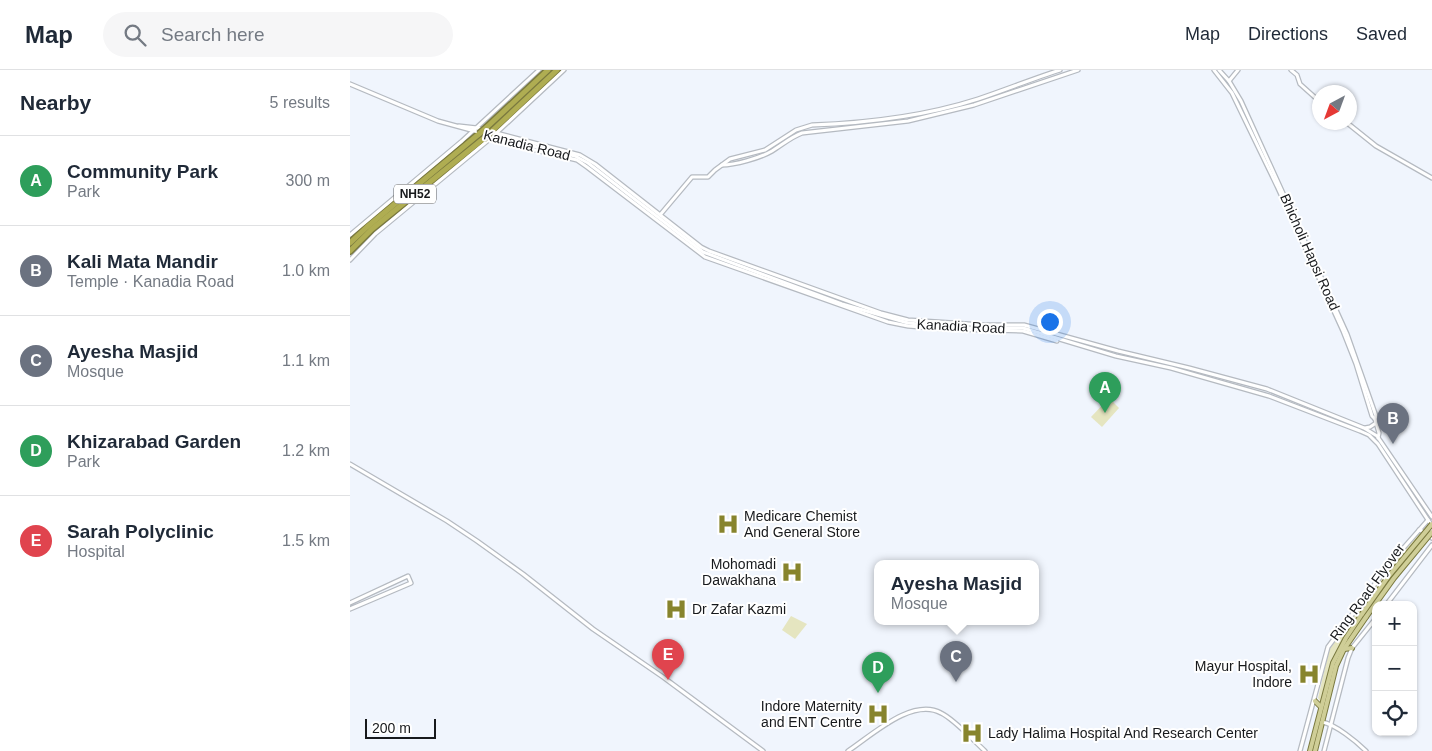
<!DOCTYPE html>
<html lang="en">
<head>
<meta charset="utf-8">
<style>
  body { margin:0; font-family:Helvetica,sans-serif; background:#f6f6f7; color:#1f2937 }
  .controls { position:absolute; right:15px; bottom:15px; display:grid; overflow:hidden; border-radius:10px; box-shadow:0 1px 4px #0004 }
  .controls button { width:45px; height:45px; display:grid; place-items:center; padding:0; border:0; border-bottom:1px solid #e0e1e3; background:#fff; color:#1f2937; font:25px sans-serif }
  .compass { position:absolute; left:962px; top:15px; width:45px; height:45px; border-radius:50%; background:#fff; box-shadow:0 1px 4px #0004; rotate:221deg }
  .scale { position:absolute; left:15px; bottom:12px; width:71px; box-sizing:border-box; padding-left:5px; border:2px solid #17191c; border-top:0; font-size:14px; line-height:18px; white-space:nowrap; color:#17191c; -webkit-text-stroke:4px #fff; paint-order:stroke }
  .you { position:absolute; left:699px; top:251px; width:18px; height:18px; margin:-12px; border:4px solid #fff; border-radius:50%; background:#1a73e8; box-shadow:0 0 0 8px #1a73e833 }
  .badge { display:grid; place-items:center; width:32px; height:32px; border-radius:50%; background:#db2777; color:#fff; font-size:16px; font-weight:700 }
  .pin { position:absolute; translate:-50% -41px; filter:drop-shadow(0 1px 2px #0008) }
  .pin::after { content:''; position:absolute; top:26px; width:18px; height:15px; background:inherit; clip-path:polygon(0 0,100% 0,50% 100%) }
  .popup { position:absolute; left:524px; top:490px; width:165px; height:65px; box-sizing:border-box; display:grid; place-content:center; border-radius:10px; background:#fff; filter:drop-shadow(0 1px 4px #0005); font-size:16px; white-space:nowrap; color:#747a83 }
  .popup b { font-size:19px; color:#1f2937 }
  .popup::after { content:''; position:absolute; left:50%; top:100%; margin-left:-10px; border:10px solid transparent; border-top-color:#fff }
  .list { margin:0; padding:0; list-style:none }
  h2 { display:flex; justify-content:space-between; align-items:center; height:65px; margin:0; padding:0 20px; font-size:21px }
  h2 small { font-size:16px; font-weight:400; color:#747a83 }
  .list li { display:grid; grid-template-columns:32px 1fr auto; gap:15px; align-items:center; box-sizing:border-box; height:90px; padding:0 20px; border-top:1px solid #e0e1e3 }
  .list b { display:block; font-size:19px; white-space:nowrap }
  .list p { margin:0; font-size:16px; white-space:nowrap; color:#747a83 }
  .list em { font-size:16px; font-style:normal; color:#747a83 }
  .icon { flex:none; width:28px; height:28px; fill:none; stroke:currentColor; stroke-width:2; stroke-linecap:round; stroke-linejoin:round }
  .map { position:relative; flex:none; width:1082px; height:681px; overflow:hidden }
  header { display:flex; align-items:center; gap:30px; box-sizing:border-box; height:70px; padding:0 25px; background:#fff; border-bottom:1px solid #e0e1e3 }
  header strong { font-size:24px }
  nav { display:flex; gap:28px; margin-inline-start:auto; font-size:18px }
  .search { width:350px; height:45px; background:#f6f6f7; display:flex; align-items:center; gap:12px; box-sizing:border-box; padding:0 18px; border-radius:28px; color:#747a83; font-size:19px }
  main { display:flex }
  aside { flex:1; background:#fff }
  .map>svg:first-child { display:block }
</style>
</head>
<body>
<header>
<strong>Map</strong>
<div class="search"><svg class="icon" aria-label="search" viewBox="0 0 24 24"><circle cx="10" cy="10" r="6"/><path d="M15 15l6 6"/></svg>Search here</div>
<nav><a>Map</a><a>Directions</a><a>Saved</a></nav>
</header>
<main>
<aside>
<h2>Nearby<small>5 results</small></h2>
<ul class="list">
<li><span class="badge" style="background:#2e9e5b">A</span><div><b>Community Park</b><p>Park</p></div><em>300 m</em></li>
<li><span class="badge" style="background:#6b7280">B</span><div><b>Kali Mata Mandir</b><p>Temple · Kanadia Road</p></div><em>1.0 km</em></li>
<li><span class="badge" style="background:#6b7280">C</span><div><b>Ayesha Masjid</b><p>Mosque</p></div><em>1.1 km</em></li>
<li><span class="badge" style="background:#2e9e5b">D</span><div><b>Khizarabad Garden</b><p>Park</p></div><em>1.2 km</em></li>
<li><span class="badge" style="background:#e0444e">E</span><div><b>Sarah Polyclinic</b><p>Hospital</p></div><em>1.5 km</em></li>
</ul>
</aside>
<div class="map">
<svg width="1082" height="681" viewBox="0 0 1082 681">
  <rect width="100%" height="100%" fill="#f0f5fd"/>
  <g fill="#e5e5c0">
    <path d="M759 328 769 338 752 357 741 347Z"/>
    <path d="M1069 462 1071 465 993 568 983 589 971 633 968 628 979 580 1011 535Z"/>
    <path d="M441 546 457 554 445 569 432 560Z"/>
  </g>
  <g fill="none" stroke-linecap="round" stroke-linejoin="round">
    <g stroke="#b5bac1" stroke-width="5.5">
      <g id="secondary">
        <path d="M864 0 882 23 927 116 993 261 1006 294 1022 346 1025 349"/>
        <path d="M869 0 879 11 891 31 997 264 1026 346 1025 349 1029 363 1028 368"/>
        <path d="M941 0 947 5 950 14 969 31"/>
        <path d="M879 11 888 0"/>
        <path d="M0 14 88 51 154 69 225 86 238 93 353 182 492 234 558 253 611 258H673L766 286 821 298 919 326 1010 361 1019 365 1028 374 1082 456"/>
        <path d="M996 52 1026 76 1082 108"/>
        <path d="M109 56 127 58 230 85 245 94 351 177 359 181 531 243 558 250 634 255H674L768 281 839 298 917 319 1014 358 1027 366 1082 447"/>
        <path d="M154 69 156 73 227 90 237 97 355 187 538 252 558 256 596 259 673 261 707 271"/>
        <path d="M372 95C385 95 410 88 422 81 432 75 441 67 452 63L558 51 624 35 728 0"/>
        <path d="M310 145 342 107H358L365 100 380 89 415 80 446 60 462 55C518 53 575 46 628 29 655 20 682 9 710 0"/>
        <path d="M0 165 112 71 189 0"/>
        <path d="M0 190 25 164 141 68 214 0"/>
        <path d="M1015 358 1020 357 1026 353"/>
        <path d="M0 394 97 451 127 471 173 504 243 559 313 607 413 681"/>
        <path d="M1069 460 1078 463 1082 468"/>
        <path d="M0 533 58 506 61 513 0 539"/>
        <path d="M1036 535 1082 475"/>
        <path d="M972 652C985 654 1007 672 1016 681"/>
        <path d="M498 681C521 666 562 627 591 643 604 649 624 671 635 681"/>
        <path d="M950 681 978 577 1042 491 1078 450"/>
        <path d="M974 681 998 588 1002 578 1026 548"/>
      </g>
    </g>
    <g stroke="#7a793f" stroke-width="6">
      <g id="primary">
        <path d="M994 579 1002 578"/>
        <path d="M965 631 971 637"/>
        <path d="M960 681 983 593 996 568 1012 544"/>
        <path d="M965 681 986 596 994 579 1016 547"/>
      </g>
    </g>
    <g stroke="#7a793f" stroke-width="8">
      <g id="highway">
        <path d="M137 57 198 0"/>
        <path d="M142 61 207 0"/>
        <path d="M0 173 17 157 129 64"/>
        <path d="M0 181 22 159 133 69"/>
      </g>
    </g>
    <use href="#secondary" stroke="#fff" stroke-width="3"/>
    <use href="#primary" stroke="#cfce97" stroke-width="4"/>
    <use href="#highway" stroke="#afad52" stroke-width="5"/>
    <g stroke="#7a793f" stroke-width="6" stroke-linecap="butt">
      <g id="primary-bridge">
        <path d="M1012 544 1038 507 1082 454"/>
        <path d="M1016 547 1044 508 1082 462"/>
      </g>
    </g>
    <g stroke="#7a793f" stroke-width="8" stroke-linecap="butt">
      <g id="highway-bridge">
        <path d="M129 64 137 57"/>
        <path d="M133 69 142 61"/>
      </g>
    </g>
    <use href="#primary-bridge" stroke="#cfce97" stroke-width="4"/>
    <use href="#highway-bridge" stroke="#afad52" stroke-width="5"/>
  </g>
  <defs>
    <g id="hospital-bare" transform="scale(1.725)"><path d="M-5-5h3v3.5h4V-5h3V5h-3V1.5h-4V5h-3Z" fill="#87842d" stroke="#fff" stroke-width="2.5" paint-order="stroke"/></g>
  </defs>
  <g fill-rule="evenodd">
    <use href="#hospital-bare" x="378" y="454"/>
    <use href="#hospital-bare" x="442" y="502"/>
    <use href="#hospital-bare" x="326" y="539"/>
    <use href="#hospital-bare" x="959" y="604"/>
    <use href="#hospital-bare" x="528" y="644"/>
    <use href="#hospital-bare" x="622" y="663"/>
  </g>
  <g text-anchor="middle" stroke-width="4" stroke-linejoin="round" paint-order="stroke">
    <rect fill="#fff" stroke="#5d5e60" stroke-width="1" x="44" y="114.5" width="42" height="19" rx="4"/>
    <g font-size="12" font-weight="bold" fill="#17191c">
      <text x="65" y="128">NH52</text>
    </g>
    <g font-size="14" fill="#17191c" stroke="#fff">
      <text transform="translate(177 75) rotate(14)" y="5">Kanadia Road</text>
      <text transform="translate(960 182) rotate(66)" y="5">Bhicholi Hapsi Road</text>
      <text transform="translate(611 256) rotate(3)" y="5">Kanadia Road</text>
      <text transform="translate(1017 522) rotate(-54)" y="5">Ring Road Flyover</text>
    </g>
    <g font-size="14" fill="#17191c" stroke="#fff" text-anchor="start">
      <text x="394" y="451">Medicare Chemist<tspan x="394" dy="16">And General Store</tspan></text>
      <text x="426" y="499" text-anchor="end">Mohomadi<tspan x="426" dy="16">Dawakhana</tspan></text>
      <text x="342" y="544">Dr Zafar Kazmi</text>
      <text x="942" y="601" text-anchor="end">Mayur Hospital,<tspan x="942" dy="16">Indore</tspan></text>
      <text x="512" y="641" text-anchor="end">Indore Maternity<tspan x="512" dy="16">and ENT Centre</tspan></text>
      <text x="638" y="668">Lady Halima Hospital And Research Center</text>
    </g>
  </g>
</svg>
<div class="controls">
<button>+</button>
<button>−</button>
<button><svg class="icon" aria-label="locate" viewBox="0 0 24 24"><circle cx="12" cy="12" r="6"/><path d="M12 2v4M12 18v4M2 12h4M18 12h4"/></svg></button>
</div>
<svg class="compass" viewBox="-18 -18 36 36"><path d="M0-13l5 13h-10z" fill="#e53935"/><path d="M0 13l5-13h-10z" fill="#747a83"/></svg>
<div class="scale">200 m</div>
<div class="you"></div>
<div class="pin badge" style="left:755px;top:343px;background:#2e9e5b">A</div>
<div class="pin badge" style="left:1043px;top:374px;background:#6b7280">B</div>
<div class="pin badge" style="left:606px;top:612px;background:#6b7280">C</div>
<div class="popup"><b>Ayesha Masjid</b>Mosque</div>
<div class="pin badge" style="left:528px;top:623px;background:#2e9e5b">D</div>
<div class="pin badge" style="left:318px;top:610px;background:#e0444e">E</div>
</div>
</main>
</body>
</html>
